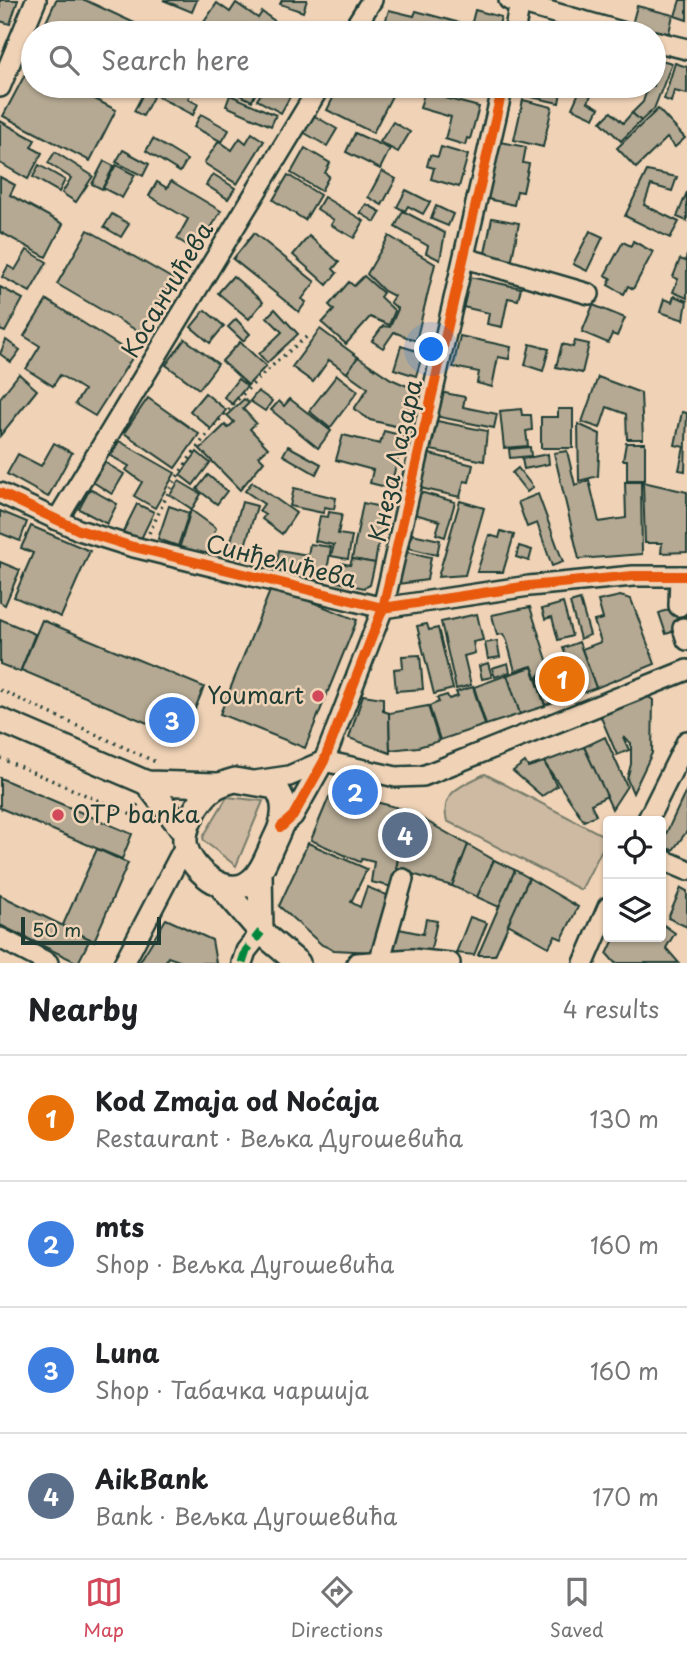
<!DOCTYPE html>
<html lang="en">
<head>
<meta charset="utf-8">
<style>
  body { margin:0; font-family:"Playpen Sans",sans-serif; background:#f6f6f6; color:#202124 }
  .controls { position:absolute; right:21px; bottom:21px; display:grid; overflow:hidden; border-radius:7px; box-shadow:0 2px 5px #0004 }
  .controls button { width:63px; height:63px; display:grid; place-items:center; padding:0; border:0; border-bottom:2px solid #e0e0e0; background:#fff; color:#202124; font:35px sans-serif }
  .scale { position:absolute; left:21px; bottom:18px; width:140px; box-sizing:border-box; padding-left:7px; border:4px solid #1f3d34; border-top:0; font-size:19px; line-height:24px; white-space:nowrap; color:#1f3d34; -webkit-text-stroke:5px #f0d3b7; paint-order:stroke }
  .you { position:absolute; left:432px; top:350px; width:24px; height:24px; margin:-18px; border:5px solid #fff; border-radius:50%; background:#1a73e8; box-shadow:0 0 0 10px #1a73e833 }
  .badge { display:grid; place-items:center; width:46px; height:46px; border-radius:50%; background:#d1495b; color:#fff; font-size:23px; font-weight:700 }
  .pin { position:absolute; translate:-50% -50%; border:4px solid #fff; box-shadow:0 2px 7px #0006 }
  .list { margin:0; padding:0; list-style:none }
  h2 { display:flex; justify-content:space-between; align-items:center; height:91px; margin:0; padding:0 28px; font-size:30px }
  h2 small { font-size:23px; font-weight:400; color:#757577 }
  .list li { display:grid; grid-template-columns:46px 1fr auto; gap:21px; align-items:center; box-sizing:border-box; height:126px; padding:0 28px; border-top:2px solid #e0e0e0 }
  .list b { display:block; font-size:26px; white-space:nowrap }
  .list p { margin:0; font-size:23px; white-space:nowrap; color:#757577 }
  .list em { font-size:23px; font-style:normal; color:#757577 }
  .icon { flex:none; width:38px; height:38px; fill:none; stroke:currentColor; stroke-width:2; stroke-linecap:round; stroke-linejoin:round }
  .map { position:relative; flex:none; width:687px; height:963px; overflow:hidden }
  .search { position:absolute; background:#fff; box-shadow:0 2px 5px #0004; left:21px; right:21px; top:21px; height:77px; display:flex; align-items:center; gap:18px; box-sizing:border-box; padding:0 24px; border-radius:38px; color:#757577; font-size:26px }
  .sheet { height:595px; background:#fff }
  nav { display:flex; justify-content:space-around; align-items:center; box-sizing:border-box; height:98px; border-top:2px solid #e0e0e0; background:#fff; font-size:19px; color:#757577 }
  nav a { display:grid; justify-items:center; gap:4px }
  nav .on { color:#d1495b }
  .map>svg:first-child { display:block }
</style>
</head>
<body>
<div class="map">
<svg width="687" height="963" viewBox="0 0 687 963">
  <rect width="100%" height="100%" fill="#f0d3b7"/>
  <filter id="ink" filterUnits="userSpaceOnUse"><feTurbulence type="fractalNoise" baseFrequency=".0143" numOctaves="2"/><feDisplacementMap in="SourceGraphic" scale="14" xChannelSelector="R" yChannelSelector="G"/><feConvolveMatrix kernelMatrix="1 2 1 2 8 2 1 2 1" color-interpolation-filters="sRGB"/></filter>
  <g filter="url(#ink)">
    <g fill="#cebaa2" stroke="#767c6b" stroke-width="2">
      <path d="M485 774 608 838 581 890 447 821C439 792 463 785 485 774Z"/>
      <path d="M227 797 263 801 236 866 204 841 203 837Z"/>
    </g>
    <g fill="#b5a993" stroke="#1f3d34" stroke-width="2">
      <path d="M0 0H18L10 24 0 21Z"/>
      <path d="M56 0H85L156 33H41Z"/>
      <path d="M163 0H197L192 12Z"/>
      <path d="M282 0H307L303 12 280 4Z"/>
      <path d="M680 0H687V20L675 16Z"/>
      <path d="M217 3 230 12 236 3 258 18 262 12 289 31 296 21 320 33H214L202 25Z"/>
      <path d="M637 6 673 15 668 37 631 28Z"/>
      <path d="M389 10 414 16 416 11 471 26 475 10 501 17 497 33H404L384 26Z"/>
      <path d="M654 58 672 63 654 109 641 121 632 113 643 102 648 86H654Z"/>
      <path d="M675 63 687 67V94L674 91 671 102 664 99Z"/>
      <path d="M30 65 33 66V86H70L116 110 90 161 3 116Z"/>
      <path d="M160 86H203L205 87 201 94 192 90 188 99 198 104 193 115 155 95Z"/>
      <path d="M231 86H259L252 101 229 90Z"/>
      <path d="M266 86H296L281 113 257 100Z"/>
      <path d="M339 86 396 88 373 133 327 110Z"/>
      <path d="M413 86H449L445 98 479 107 470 139 467 138 465 145 445 139 451 117 420 108 425 90Z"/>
      <path d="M513 86H562L559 103 512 93Z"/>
      <path d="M580 90 591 95 588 102 599 108 594 118 572 108Z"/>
      <path d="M144 92 153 97 143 116 134 111Z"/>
      <path d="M230 95 276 115 271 126 226 106Z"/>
      <path d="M523 100 552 107 543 147 514 140Z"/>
      <path d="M658 109 685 138 675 147 667 138 636 168 617 148Z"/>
      <path d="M611 112 623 123 632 113 641 121 621 141 601 122Z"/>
      <path d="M201 114 229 130 222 142 194 127Z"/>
      <path d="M313 115 337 129 327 146 303 132Z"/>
      <path d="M0 121 35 140 31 147 42 153 28 179 0 163Z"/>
      <path d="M393 122 410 132 398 152 380 142Z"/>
      <path d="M252 133 264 141 237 184 204 163 219 141 232 150 240 138 246 143Z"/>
      <path d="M355 133 390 149 380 169 346 152Z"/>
      <path d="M153 139 187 160 180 172 146 151Z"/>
      <path d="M500 142 526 147 523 163 529 164 523 192 517 191 514 205 488 199Z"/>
      <path d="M441 147 468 155 459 187 431 179 434 168 427 166 430 155 438 157Z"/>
      <path d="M305 148 330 163 325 173 329 176 321 191 291 173Z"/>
      <path d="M123 150 149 164 143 176 116 162Z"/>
      <path d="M55 152 93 176 76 202 62 193 71 178 48 163Z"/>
      <path d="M104 161 114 166 102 189 92 184Z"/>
      <path d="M39 165 65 180 59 192 33 177Z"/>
      <path d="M116 165 135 175 122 198 103 188Z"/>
      <path d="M382 171 396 179 382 205 368 197Z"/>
      <path d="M647 171 677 177 672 191 651 185 644 205 679 222 670 238 625 216Z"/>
      <path d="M213 174 235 188 228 199 206 185Z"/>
      <path d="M288 175 320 195 305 220 273 200Z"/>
      <path d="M0 177 15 185 10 195 63 224 46 257 0 232Z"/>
      <path d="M171 181 221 211 197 251 177 239 188 219 149 196 157 182 167 188Z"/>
      <path d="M406 190 430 202 423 214 408 206 405 211 397 207Z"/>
      <path d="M687 192V221L677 217Z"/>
      <path d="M324 197 364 221 354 238 331 225 334 220 317 209Z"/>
      <path d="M366 204 381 212 375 222 360 213Z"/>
      <path d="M436 206 453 214 448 226 431 219Z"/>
      <path d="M403 211 445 233 440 260 426 253 428 246 395 227Z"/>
      <path d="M112 214 129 224 121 237 104 227Z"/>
      <path d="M492 218 519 223 511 264 484 258Z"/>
      <path d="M88 230 173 279 141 333 57 284Z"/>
      <path d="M590 231 603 237 587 271 573 264Z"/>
      <path d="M254 233 315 282 302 299 306 302 299 312 233 259Z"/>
      <path d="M309 236 339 262 333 269 337 273 327 285 293 255Z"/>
      <path d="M389 236 435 264 416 341 394 332 383 348 372 341 383 326 390 327 398 309 390 302 394 296 384 291 367 274Z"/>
      <path d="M633 241 653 252 633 289 628 286 624 294 608 285 611 278 605 275 623 242 631 246Z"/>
      <path d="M27 250 47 262 30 292 2 277 8 266 15 270Z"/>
      <path d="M687 255V298L673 292 678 279 673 277 680 259 685 261Z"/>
      <path d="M233 276 263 302 249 319 218 293Z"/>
      <path d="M364 276 383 293 380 297 395 311 389 325 370 317 346 344 322 323 334 310 329 305 349 282 354 286Z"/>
      <path d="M470 277 521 288 518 300 508 298 502 327 487 324 489 313 463 307Z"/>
      <path d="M0 287 23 299 5 332 0 330Z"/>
      <path d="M674 296 687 301 684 320 660 312 664 299 672 302Z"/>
      <path d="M47 300 134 355 95 416 75 404 84 390 60 375 53 386 26 369 40 346 24 336Z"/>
      <path d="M593 305 625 318 617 336 612 334 608 343 582 332Z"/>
      <path d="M275 309 298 334 267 363 259 354 282 332 267 317Z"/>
      <path d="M205 310 224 326 210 343 191 327Z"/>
      <path d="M236 319 250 334 243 341 228 327Z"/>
      <path d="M320 329 358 357 347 373 329 360 313 382 292 367Z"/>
      <path d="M460 336 511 347 509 359 498 357 492 387 477 383 479 372 453 367Z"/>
      <path d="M185 339 218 364 199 389 166 365Z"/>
      <path d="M6 340 20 350 11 362 0 354Z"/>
      <path d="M575 341 589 344 582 373 556 367 562 344 573 347Z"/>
      <path d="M240 342 266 366 248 385 222 361Z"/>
      <path d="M530 344 549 349 543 371 525 365Z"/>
      <path d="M401 346 423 353 416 376 394 369Z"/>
      <path d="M358 357 391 379 412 388 403 428 370 420 354 409 368 388 347 373Z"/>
      <path d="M19 374 37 390 0 436V398Z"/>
      <path d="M337 375 358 391 330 428 309 411Z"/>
      <path d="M598 377 641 393 643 439H627L626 414 607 407 600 428 582 422Z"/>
      <path d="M238 379 247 386 232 404 224 397Z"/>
      <path d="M258 391 272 401 265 411 250 401Z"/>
      <path d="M440 392 465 397 463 407 497 414 494 428 435 416Z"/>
      <path d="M205 393 226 410 211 429 190 411Z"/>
      <path d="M148 398 199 434 175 468 124 433Z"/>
      <path d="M244 399 249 403 243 409 256 423 250 429 268 448 259 456 264 461 240 490 200 449 225 425 228 428 234 422 227 415Z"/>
      <path d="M290 399 331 431 318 448 271 410 279 401 284 406Z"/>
      <path d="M521 409 522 415H531L532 430 526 431 528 446 504 448 500 411Z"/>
      <path d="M558 409H573V448H541V417H558Z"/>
      <path d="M682 412 687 413 685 471 679 470 684 447 675 445Z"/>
      <path d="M437 421 487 431 484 461 431 450Z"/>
      <path d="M578 424 600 434 598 476 579 481Z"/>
      <path d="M384 431 404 436 390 488 370 483 373 470 336 460 343 435 380 444Z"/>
      <path d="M119 441 175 473 155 508 134 496 142 482 126 470 129 466 111 456Z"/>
      <path d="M54 443 72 453 48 497 7 474 18 454 41 466Z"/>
      <path d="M626 443H645V480H627V460H623Z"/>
      <path d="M288 446 321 464 316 474 283 455Z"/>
      <path d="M530 447 531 456 510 458 509 449Z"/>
      <path d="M567 451 575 485 589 480 599 522 626 518 625 482H641L642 554 579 559 554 453Z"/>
      <path d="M197 452 210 463 193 485 180 475Z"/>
      <path d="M426 453 473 465 469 482 464 481 460 497 420 488Z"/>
      <path d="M548 454 549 464 524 469 522 459Z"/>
      <path d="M104 462 124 474 112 494 93 482Z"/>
      <path d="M518 468 533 487 527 492 512 473Z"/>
      <path d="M208 475 227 491 217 504 197 489Z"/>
      <path d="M179 481 201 494 192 509 170 495Z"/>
      <path d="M252 482 296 513 282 534 262 519 265 515 259 511 264 504 245 491Z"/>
      <path d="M643 482 687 492V552L661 553 662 543H645Z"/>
      <path d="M294 488 336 498 334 509 325 507 323 513 290 506Z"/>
      <path d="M90 489 117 504 107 524 79 509Z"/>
      <path d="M413 490 455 502 445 537 436 534 440 521 407 512Z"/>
      <path d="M538 494 563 562 552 566 537 523 527 527 518 502Z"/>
      <path d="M460 501 484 508 468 564 465 575 438 577Z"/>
      <path d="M242 502 257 506 241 559 227 555Z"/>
      <path d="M363 503 385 508 375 563 352 559Z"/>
      <path d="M137 504 154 512 140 541 123 532Z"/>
      <path d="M169 506 189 513 178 546 158 539Z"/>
      <path d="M191 510 216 528 205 558 179 549Z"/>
      <path d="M0 511 27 522 20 541 0 533Z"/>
      <path d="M329 512 342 514 338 534 352 536 348 559 331 556 334 545 315 541 320 516 328 517Z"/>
      <path d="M31 526 90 551 61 617 14 597 33 553 21 548Z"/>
      <path d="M501 531 514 535 503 572H477L489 535 499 538Z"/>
      <path d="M412 534 440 540 437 555 409 548Z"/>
      <path d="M310 544 331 547 326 577 276 569 279 550 308 555Z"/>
      <path d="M519 546 532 550 529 561 516 557Z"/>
      <path d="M407 552 431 557 427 580 398 584Z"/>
      <path d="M352 559 375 563 370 585 364 588 337 582 341 563 350 565Z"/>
      <path d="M0 562 20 570 5 605 0 602Z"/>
      <path d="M272 586 357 620 305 748 220 714Z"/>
      <path d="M620 596 631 599 655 664 596 688 582 649 601 642 594 621 603 619 598 601Z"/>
      <path d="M580 600 590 635 580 639 570 603Z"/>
      <path d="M563 603 572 636 558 640 552 617 545 619 542 609Z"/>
      <path d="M687 603V627L666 634 659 613Z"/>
      <path d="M530 607 548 663 537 679 532 666 515 671 507 641 503 634 497 635 492 615Z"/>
      <path d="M477 614 483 640 473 642 475 653 464 656 471 685 456 689 441 622Z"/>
      <path d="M0 619 35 634 20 672 0 664Z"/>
      <path d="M42 620 204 687 183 738 21 670Z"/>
      <path d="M427 624 429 630 438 628 453 689 434 694 417 626Z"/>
      <path d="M497 641 500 657 488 659 485 643Z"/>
      <path d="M579 642 596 688 580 694 563 648Z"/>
      <path d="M420 655 423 689 396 691 394 669 403 668 402 656Z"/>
      <path d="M563 658 579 694 545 705 538 681 548 664Z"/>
      <path d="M488 663 492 677 482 679 479 666Z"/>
      <path d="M508 663 510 672 495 677 492 668Z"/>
      <path d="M532 667 545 706 520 714 507 675Z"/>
      <path d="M507 675 520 714 486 725 474 687Z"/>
      <path d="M473 687 485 725 440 740 429 706 439 702 437 698 447 695 449 699 458 696 456 692Z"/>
      <path d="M363 695 383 698V711L389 713 390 753 349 738Z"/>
      <path d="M645 695 653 700 652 753 633 793 627 779 631 764V743L623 737 629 750 617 755 600 715Z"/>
      <path d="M428 706 439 741 418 747 390 750 389 713Z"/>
      <path d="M605 737 627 786 612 809 584 747Z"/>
      <path d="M584 747 607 796 591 804 596 815 584 821 544 762Z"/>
      <path d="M525 762 528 767 544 762 557 786 542 796 513 771Z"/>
      <path d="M0 778 132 834 122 859 0 808Z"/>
      <path d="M687 789V831L673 850 665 848 663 840Z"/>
      <path d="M337 792 407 810 393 887 371 882 374 862 362 859 360 862 311 840 329 797Z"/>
      <path d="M407 810 468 845 452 886 396 869Z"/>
      <path d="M308 843 367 869 351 902 360 907 367 887 392 897 374 952 334 950 322 945 279 906Z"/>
      <path d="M468 845 494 860 477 897 452 886Z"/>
      <path d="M97 849 128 863 94 941 62 927Z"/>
      <path d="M494 860 515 870 499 907 477 897Z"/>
      <path d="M515 870 529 878 495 955H478Z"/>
      <path d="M529 878 578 907 562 939 555 936 549 947 508 924Z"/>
      <path d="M681 888 687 891V927L668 918Z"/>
      <path d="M0 895 90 939 78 963 0 925Z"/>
      <path d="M470 917 487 923 474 955 456 953Z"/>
      <path d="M166 919 212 940 216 963H185L168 957 165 963H139Z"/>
      <path d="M426 919 437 921 429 958 394 950 399 929 423 934Z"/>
      <path d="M661 923 675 933 666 948 679 963H615L607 954 615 937H661Z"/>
    </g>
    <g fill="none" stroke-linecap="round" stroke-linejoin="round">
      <g stroke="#1f3d34" stroke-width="24">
        <g id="minor">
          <path d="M509 0 625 33"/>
          <path d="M351 33 372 0"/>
          <path d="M514 33 520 3"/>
          <path d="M654 41 687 49"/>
          <path d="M0 87 36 0"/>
          <path d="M465 258 589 294"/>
          <path d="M0 493 79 530 130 546 383 608 529 586 633 576H687"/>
          <path d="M57 520 320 86"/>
          <path d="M679 606 680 576"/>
          <path d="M683 628 687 640"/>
          <path d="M255 781 289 776 324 761 396 777 423 776 687 670"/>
          <path d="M647 821 687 741"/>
          <path d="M281 827 293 816 324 761 383 608 503 86"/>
          <path d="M661 859 687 870"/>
          <path d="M0 938 48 963"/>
          <path d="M380 959 403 879"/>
          <path d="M124 963 185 846"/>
          <path d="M242 963 246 951 261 932"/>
          <path d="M357 963 412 959 450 963"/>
          <path d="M584 963 608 907"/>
        </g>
      </g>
      <g stroke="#1f3d34" stroke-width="28">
        <g id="major">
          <path d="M0 720 147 783 217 785"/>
          <path d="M235 780 275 787C288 802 284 821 276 837 269 851 264 870 252 880 228 902 187 868 185 842 184 829 191 817 197 807 208 790 216 785 235 780Z"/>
          <path d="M147 783 185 833"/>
          <path d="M260 871 261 932"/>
          <path d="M221 886 261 932 298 963"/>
        </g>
      </g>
      <g stroke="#1f3d34" stroke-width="3.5" stroke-dasharray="2 5" stroke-linecap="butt">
        <path d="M149 533C159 514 167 492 179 474 211 423 261 372 309 335"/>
        <path d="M0 690 158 763"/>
        <path d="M0 758 132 815 138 804"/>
      </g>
      <use href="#minor" stroke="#f0d3b7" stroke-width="19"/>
      <use href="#major" stroke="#f0d3b7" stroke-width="23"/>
      <path stroke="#00873e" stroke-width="9" stroke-dasharray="18 9" stroke-linecap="butt" d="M242 963 246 951 261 932"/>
      <g stroke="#f0d3b7" stroke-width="15">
        <g id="cycleway">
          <path d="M0 493 79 530 130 546 383 608 529 586 633 576H687"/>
          <path d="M281 827 293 816 324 761 383 608 503 86"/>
        </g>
      </g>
      <use href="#cycleway" stroke="#e8590c" stroke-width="10"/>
    </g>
  </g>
  <g fill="#d1495b" stroke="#f0d3b7" stroke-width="2.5">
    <circle cx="318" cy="696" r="7"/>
    <circle cx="58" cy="815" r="7"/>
  </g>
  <g text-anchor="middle" stroke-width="5" stroke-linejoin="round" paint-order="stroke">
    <g font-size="24" fill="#1f3d34" stroke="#f0d3b7">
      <text transform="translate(168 290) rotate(-59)" y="8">Косанчићева</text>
      <text transform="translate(396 461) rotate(-77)" y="8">Кнеза Лазара</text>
      <text transform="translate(281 562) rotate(14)" y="8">Синђелићева</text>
    </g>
    <g font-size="24" fill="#1f3d34" stroke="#f0d3b7" text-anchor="end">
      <text x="304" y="704">Youmart</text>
      <text x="72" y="823" text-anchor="start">OTP banka</text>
    </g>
  </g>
</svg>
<div class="controls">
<button><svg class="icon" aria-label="locate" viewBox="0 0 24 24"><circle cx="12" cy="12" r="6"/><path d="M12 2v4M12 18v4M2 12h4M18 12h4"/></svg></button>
<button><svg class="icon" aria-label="layers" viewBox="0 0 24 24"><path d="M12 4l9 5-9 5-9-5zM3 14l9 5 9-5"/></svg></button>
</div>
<div class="scale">50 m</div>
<div class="you"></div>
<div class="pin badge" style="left:562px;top:679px;background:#e8710a">1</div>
<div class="pin badge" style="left:355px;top:792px;background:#3f7fe0">2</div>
<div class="pin badge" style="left:172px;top:720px;background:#3f7fe0">3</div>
<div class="pin badge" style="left:405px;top:835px;background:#5c6f8a">4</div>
<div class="search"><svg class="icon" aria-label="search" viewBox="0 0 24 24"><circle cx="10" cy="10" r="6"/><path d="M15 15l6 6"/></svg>Search here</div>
</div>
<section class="sheet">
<h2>Nearby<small>4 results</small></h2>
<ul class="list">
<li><span class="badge" style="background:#e8710a">1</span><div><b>Kod Zmaja od Noćaja</b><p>Restaurant · Вељка Дугошевића</p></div><em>130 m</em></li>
<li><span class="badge" style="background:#3f7fe0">2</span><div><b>mts</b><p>Shop · Вељка Дугошевића</p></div><em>160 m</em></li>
<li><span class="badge" style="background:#3f7fe0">3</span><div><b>Luna</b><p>Shop · Табачка чаршија</p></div><em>160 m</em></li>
<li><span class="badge" style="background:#5c6f8a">4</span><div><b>AikBank</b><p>Bank · Вељка Дугошевића</p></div><em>170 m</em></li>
</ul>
</section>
<nav>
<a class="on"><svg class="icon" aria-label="map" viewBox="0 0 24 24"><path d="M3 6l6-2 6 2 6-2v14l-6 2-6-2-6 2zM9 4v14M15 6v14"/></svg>Map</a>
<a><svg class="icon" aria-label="directions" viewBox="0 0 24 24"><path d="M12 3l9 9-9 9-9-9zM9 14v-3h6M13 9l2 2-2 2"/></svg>Directions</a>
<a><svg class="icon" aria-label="saved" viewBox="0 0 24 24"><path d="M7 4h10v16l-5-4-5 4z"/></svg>Saved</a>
</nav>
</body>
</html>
